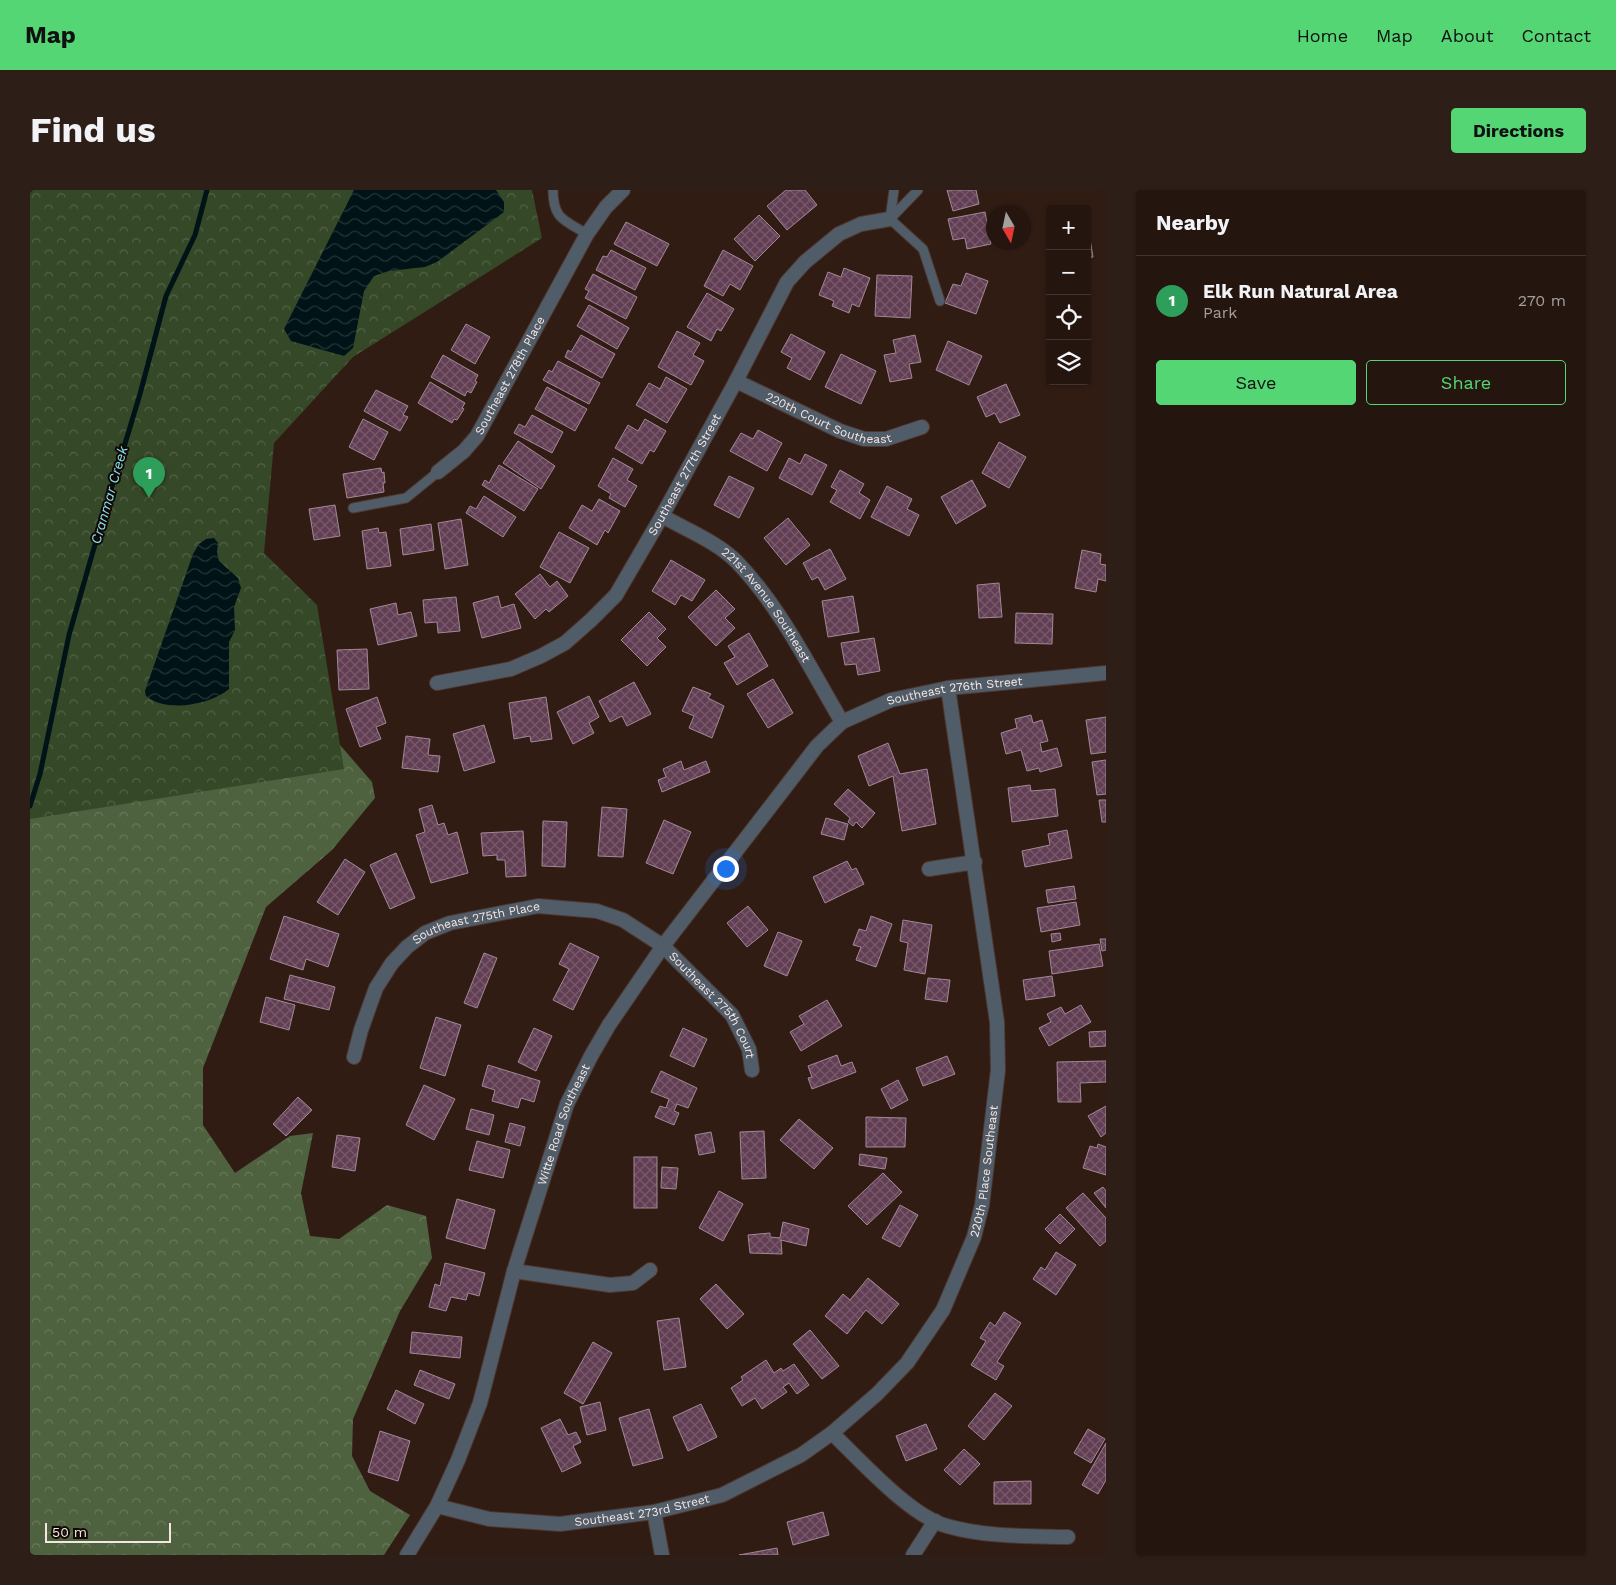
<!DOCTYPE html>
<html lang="en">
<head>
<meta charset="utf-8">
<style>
  body { margin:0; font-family:"Work Sans",sans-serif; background:#2d1e18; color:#f1f3f6 }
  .controls { position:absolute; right:15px; top:15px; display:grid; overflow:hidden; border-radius:5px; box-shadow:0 1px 4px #0004 }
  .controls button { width:45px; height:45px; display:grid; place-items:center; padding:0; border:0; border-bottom:1px solid #42342f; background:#25150f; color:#f1f3f6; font:25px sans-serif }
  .compass { position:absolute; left:956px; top:15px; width:45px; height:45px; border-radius:50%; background:#25150f; box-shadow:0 1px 4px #0004; rotate:171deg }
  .scale { position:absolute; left:15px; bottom:12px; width:126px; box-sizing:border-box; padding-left:5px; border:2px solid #f6e6e1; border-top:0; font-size:14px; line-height:18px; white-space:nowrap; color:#f6e6e1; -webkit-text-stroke:4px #120906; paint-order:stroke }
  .you { position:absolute; left:695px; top:678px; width:18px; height:18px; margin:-12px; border:4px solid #fff; border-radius:50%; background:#1a73e8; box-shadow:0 0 0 8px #1a73e833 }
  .badge { display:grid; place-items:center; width:32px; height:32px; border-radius:50%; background:#53d673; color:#fff; font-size:16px; font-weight:700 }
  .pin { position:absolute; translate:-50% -41px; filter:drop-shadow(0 1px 2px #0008) }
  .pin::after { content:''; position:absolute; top:26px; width:18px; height:15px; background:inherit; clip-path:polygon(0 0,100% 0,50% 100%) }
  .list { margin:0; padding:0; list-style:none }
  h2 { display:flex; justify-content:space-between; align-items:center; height:65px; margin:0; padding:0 20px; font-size:21px }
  h2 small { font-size:16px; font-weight:400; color:#a39f9e }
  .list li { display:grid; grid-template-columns:32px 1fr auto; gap:15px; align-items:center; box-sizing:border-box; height:90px; padding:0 20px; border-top:1px solid #42342f }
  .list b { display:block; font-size:19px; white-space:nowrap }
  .list p { margin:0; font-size:16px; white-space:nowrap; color:#a39f9e }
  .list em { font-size:16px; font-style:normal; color:#a39f9e }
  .actions { display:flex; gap:10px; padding:15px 20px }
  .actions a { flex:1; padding:11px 0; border:1px solid #53d673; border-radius:5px; text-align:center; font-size:18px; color:#53d673 }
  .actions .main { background:#53d673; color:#111 }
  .icon { flex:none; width:28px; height:28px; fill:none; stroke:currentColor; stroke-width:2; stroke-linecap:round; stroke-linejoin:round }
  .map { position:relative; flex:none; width:1076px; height:1365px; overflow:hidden; border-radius:5px }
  header { display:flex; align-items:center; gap:30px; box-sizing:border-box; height:70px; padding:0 25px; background:#53d673; color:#111 }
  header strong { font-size:24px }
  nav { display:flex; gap:28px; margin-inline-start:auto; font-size:18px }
  .intro { display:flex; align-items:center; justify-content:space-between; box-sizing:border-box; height:120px; padding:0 30px }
  h1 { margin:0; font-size:35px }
  .button { padding:12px 22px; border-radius:5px; background:#53d673; color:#111; font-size:18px; font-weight:700 }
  main { display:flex; gap:30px; padding:0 30px }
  aside { flex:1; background:#25150f; border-radius:5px; box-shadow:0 1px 4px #0004 }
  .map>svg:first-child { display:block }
</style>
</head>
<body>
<header>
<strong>Map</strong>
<nav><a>Home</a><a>Map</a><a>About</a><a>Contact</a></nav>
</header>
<div class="intro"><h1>Find us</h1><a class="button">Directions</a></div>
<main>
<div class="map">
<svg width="1076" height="1365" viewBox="0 0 1076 1365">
  <defs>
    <pattern id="forest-crowns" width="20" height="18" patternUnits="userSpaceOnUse" patternTransform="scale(1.25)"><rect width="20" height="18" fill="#4e6240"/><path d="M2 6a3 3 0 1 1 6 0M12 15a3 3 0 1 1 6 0" fill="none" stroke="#68785b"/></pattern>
    <pattern id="park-crowns" width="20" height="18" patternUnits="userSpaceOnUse" patternTransform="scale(1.25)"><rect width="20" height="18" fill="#354828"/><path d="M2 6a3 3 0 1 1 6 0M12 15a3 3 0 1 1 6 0" fill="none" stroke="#536247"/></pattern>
    <pattern id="water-waves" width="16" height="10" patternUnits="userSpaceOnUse" patternTransform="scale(1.25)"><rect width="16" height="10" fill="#001316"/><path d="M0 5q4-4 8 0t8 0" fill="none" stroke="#263538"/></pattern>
    <pattern id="building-cross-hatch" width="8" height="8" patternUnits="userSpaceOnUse" patternTransform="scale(1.25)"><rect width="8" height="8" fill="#613e53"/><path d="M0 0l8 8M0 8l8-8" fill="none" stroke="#785a6b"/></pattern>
  </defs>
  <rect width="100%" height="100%" fill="#311c14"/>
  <path fill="url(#forest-crowns)" d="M0 402 297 540 342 592 345 608 302 660 236 717 173 878V935L205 983 260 946 283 943 271 1003 280 1046 309 1049 357 1015 396 1026 402 1068 370 1121 323 1229 322 1266 340 1301 380 1325 354 1365H0Z"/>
  <path fill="url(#park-crowns)" d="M0 0H502L512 48 323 167 244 253 234 363 287 415 314 579 0 629Z"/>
  <g fill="url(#water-waves)">
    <path d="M324 0H466L474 12V22L407 72 395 77 359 81 344 86 334 101 323 158 314 166 261 151 254 139Z"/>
    <path d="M184 348 188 353 187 362 189 371 208 388 211 398 204 417 205 440 199 452V499C180 515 136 523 116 506L115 501 163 364 169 354 176 349Z"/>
  </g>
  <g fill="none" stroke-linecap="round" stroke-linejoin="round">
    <path stroke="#001316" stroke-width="5" d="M0 616 10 584 39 445 72 330 110 204 136 106 165 45 177 0"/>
  </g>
  <g fill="url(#building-cross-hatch)" stroke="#a28897">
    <path d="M756 0H775L787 15 757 40 737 16Z"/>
    <path d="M917 0H946L949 14 923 21Z"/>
    <path d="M955 22 961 54 937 59 935 48 923 50 918 29Z"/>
    <path d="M729 25 750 46 725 71 704 49Z"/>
    <path d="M596 32 639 54 627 76 584 54Z"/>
    <path d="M1060 49 1063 67 1057 68V50Z"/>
    <path d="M581 60 616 78 605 100 566 80 573 66 577 67Z"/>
    <path d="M693 60 723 76 710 100 700 94 693 106 674 96Z"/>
    <path d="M814 78 840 88 829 117 822 114 819 123 802 116 804 111 789 105 798 82 811 87Z"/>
    <path d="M936 83 958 91 946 124 915 113 923 94 931 96Z"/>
    <path d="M563 84 607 107 596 129 555 108 559 101 555 99Z"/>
    <path d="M847 85 882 86 880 128 845 126Z"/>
    <path d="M677 103 704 119 691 141 687 139 681 151 657 137Z"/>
    <path d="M559 115 599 138 587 159 547 136Z"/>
    <path d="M436 134 460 147 445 174 421 160Z"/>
    <path d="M647 141 670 153 663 165 674 171 661 195 628 177Z"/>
    <path d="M761 144 795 162 780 190 757 178 762 168 751 162Z"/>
    <path d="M551 145 585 164 572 188 535 167 538 160 541 162Z"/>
    <path d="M885 145 891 172 879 174 882 188 860 192 854 165 866 163 863 150Z"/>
    <path d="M918 151 952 166 939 195 906 180Z"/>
    <path d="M811 164 846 181 831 214 795 197Z"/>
    <path d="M413 165 448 185 445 191 447 192 441 203 437 201 435 206 401 187Z"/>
    <path d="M528 171 570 193 559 214 513 190 519 180 522 182Z"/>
    <path d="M636 187 657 199 637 233 606 215 619 193 630 199Z"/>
    <path d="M400 192 435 213 432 218 434 219 427 230 424 229 422 233 388 213Z"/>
    <path d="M976 194 990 225 970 233 965 223 956 227 947 207Z"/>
    <path d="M517 197 557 219 545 241 505 219Z"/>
    <path d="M346 200 378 216 373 225 378 227 370 241 334 221Z"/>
    <path d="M502 225 533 242 522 263 484 243 489 234 495 237Z"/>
    <path d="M333 229 358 242 344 270 319 257Z"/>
    <path d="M615 229 636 241 624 262 620 260 612 274 585 258 598 235 608 241Z"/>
    <path d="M728 240 752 253 737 281 700 261 711 243 723 249Z"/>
    <path d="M488 251 525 276 511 299 473 273Z"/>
    <path d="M969 252 996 267 979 298 952 283Z"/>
    <path d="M775 264 797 275 782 305 749 288 759 268 770 274Z"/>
    <path d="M583 268 603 279 597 290 607 296 595 317 579 308 581 304 568 296Z"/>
    <path d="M469 275 508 299 494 321 452 295 455 290 459 293Z"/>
    <path d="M351 278 352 283 354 282 355 293H353L354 302 317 308 313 284Z"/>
    <path d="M810 280 834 294 829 303 840 310 830 329 800 312 807 300 801 297Z"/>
    <path d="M699 286 724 298 709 328 684 315Z"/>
    <path d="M942 290 956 316 926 334 911 307Z"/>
    <path d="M857 296 882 309 877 319 889 325 879 346 841 327Z"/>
    <path d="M454 306 486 327 473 347 436 323 440 316 446 319Z"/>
    <path d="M569 309 590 321 578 343 575 340 567 355 539 338 552 315 562 321Z"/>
    <path d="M305 315 310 346 284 350 279 319Z"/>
    <path d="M758 328 780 355 756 375 734 348Z"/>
    <path d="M431 329 438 375 415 379 408 333Z"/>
    <path d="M401 334 404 360 373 365 370 339Z"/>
    <path d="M348 338 349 343 356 342 361 376 337 379 332 341Z"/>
    <path d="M529 342 559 358 540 393 510 377Z"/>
    <path d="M800 359 816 389 795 400 788 387 782 390 773 373Z"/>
    <path d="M1052 360 1071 364 1070 374 1076 375V391L1068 389 1066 402 1045 398Z"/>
    <path d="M641 370 675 390 662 411 651 405 645 415 622 401Z"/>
    <path d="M510 384 520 397 527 391 538 406 519 422 516 419 505 429 485 404Z"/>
    <path d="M969 393 972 427 949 428 947 395Z"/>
    <path d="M686 400 705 419 695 428 705 438 686 456 658 427Z"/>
    <path d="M468 406 471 418 484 414 491 438 452 448 443 413Z"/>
    <path d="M823 406 829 442 798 447 792 411Z"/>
    <path d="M426 407 430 441 408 443 407 432 395 433 393 410Z"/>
    <path d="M366 413 368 425 381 422 387 446 348 455 340 419Z"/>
    <path d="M619 422 636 439 627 448 636 457 617 476 591 450Z"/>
    <path d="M986 423 1023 424 1022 454 985 453Z"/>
    <path d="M719 443 738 476 707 495 694 473 705 467 698 456Z"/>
    <path d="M844 448 850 481 828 485 826 474 815 475 811 453Z"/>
    <path d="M337 459 339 499 309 500 307 460Z"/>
    <path d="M743 489 763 523 738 538 717 504Z"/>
    <path d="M604 492 621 524 597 536 592 526 580 532 569 511Z"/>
    <path d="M663 497 681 504 678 508 694 516 682 548 659 538 664 526 652 521Z"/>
    <path d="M559 506 569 527 559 533 564 543 543 554 527 522Z"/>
    <path d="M347 507 356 533 346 537 351 549 330 557 316 519Z"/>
    <path d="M516 507 522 549 501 552 500 546 484 549 479 513Z"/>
    <path d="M1001 525 1003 533 1012 530 1018 551 1010 553 1012 562 1027 558 1032 576 1010 582 1009 578 997 581 991 560 976 564 971 543 987 538 985 529Z"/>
    <path d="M1076 527V562L1061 564 1056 530Z"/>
    <path d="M454 535 465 572 434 581 423 544Z"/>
    <path d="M376 546 400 549 398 565 410 566 408 582 372 578Z"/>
    <path d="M858 553 870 584 897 579 906 634 872 641 863 586 839 596 828 566Z"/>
    <path d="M1076 570V604L1067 605 1062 572Z"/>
    <path d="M651 571 654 580 676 571 680 582 632 602 628 590 636 587 633 579Z"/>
    <path d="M1000 595 1001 601 1025 599 1028 626 982 632 978 598Z"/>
    <path d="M818 599 845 623 832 638 826 632 823 636 818 632 820 628 804 614Z"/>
    <path d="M1069 610H1076V632H1072Z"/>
    <path d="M402 615 408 635 414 633 418 645 427 642 438 683 401 693 386 645 395 642 389 619Z"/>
    <path d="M572 617 597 619 593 667 568 666Z"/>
    <path d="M796 628 818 634 814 650 791 644Z"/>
    <path d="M634 630 661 642 643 684 616 673Z"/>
    <path d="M513 631 537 632 535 677 512 676Z"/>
    <path d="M1037 640 1042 668 995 677 992 661 1020 655 1018 644Z"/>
    <path d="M493 641 496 686 476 687 475 670H467V665L453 666 451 643Z"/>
    <path d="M366 663 385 708 360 719 340 675Z"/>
    <path d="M315 669 335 682 308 725 287 712Z"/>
    <path d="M817 671 822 680 826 678 834 694 795 713 783 687Z"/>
    <path d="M1044 696 1046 709 1018 713 1016 700Z"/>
    <path d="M1046 712 1050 735 1011 742 1007 718Z"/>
    <path d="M718 716 738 740 717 757 697 733Z"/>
    <path d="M254 726 309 744 298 777 276 769 273 780 240 769Z"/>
    <path d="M841 726 862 734 846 777 826 770 831 757 823 755 829 739 836 741Z"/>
    <path d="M873 730 902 735 895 784 874 780 878 753 870 751Z"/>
    <path d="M748 742 772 751 757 786 734 776Z"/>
    <path d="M1030 743 1031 750 1022 752 1021 744Z"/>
    <path d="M1070 749H1076V760L1072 761Z"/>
    <path d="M540 753 569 767 543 820 523 810 539 779 529 774Z"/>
    <path d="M1069 754 1073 776 1022 784 1019 761Z"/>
    <path d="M454 763 467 768 447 818 434 813Z"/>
    <path d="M260 785 305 797 299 820 254 809Z"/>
    <path d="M1022 786 1025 806 996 810 993 790Z"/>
    <path d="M898 788 920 790 917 812 895 809Z"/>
    <path d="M236 807 265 815 259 840 230 832Z"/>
    <path d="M797 810 812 836 771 861 760 842 774 834 769 826Z"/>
    <path d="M1051 815 1061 832 1019 856 1009 838 1021 832 1017 824 1031 817 1035 824Z"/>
    <path d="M406 827 431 835 415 886 390 878Z"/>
    <path d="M504 838 522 846 506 881 488 872Z"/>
    <path d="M653 838 677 849 664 877 640 866Z"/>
    <path d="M1076 841V856L1060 857 1059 842Z"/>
    <path d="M807 865 811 876 822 872 826 882 782 899 778 888 782 887 778 876Z"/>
    <path d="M917 866 925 884 893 896 886 878Z"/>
    <path d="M1076 871V892L1050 893 1051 912H1028L1027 872Z"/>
    <path d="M458 875 510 891 504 912 491 908 488 918 462 911 465 900 452 896Z"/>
    <path d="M631 881 667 898 658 918 647 914 644 921 649 923 644 935 625 927 630 916 636 918 639 909 621 902Z"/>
    <path d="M868 890 878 910 861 919 851 899Z"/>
    <path d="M394 895 425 909 404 950 376 935Z"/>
    <path d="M268 907 282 920 256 946 243 934Z"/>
    <path d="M1076 916V943L1071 947 1058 926Z"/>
    <path d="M441 919 464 925 459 945 436 939Z"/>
    <path d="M836 927 876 928 875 957H836Z"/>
    <path d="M769 929 803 958 784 979 750 950Z"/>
    <path d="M480 933 495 937 490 956 475 952Z"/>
    <path d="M734 941 736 988 712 989 710 942Z"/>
    <path d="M681 942 685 962 669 965 665 945Z"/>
    <path d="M307 945 330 948 325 981 302 977Z"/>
    <path d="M447 951 480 960 473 988 439 980Z"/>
    <path d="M1068 954 1076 957V985L1053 978 1060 956 1067 958Z"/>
    <path d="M830 964 857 968 855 979 829 975Z"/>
    <rect x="604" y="967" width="23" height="51"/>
    <path d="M632 977 648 978 646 999 631 998Z"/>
    <path d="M853 983 872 1002 837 1035 818 1016Z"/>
    <path d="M1073 997 1076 1001V1018L1064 1003Z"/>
    <path d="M689 1001 713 1014 693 1051 669 1038Z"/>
    <path d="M1053 1003 1076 1028V1051L1070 1056 1036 1018Z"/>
    <path d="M427 1009 465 1020 455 1059 416 1048Z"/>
    <path d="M870 1015 888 1025 870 1057 852 1048Z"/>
    <path d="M1030 1024 1045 1039 1030 1054 1015 1039Z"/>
    <path d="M753 1032 779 1039 776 1056 751 1050 752 1064 720 1063 718 1045 740 1043V1047L750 1048Z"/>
    <path d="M1026 1062 1046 1075 1026 1105 1003 1089 1011 1077 1015 1080Z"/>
    <path d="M415 1073 455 1083 449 1106 438 1103 436 1110 421 1107 416 1121 399 1117 405 1094 410 1096Z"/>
    <path d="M838 1088 869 1114 852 1134 836 1120 817 1144 795 1126 813 1104 820 1110Z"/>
    <path d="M686 1094 714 1124 697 1139 670 1109Z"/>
    <path d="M974 1122 991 1133 967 1172 974 1176 966 1190 941 1175 956 1151 950 1148 960 1132 965 1136Z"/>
    <path d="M649 1128 656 1177 634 1180 627 1131Z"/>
    <path d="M780 1140 809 1176 792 1189 763 1154Z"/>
    <path d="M382 1142 432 1147 430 1168 380 1163Z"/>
    <path d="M563 1152 582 1163 553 1214 534 1203Z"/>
    <path d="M736 1170 744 1183 751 1178 753 1181 764 1174 779 1195 767 1204 759 1193 753 1197 757 1202 732 1219 725 1208 712 1216 701 1198 713 1190 711 1187Z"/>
    <path d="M390 1180 425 1194 419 1209 384 1195Z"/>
    <path d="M366 1200 394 1214 385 1234 357 1219Z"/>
    <path d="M965 1203 982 1216 954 1250 938 1236Z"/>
    <path d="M570 1212 576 1240 557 1245 550 1217Z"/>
    <path d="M671 1214 687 1247 658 1261 643 1227Z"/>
    <path d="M619 1219 633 1268 603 1276 589 1228Z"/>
    <path d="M530 1229 538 1245 546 1242 551 1252 543 1256 551 1273 532 1282 511 1238Z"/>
    <path d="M896 1234 907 1259 876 1271 866 1246Z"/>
    <path d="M1058 1239 1075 1249 1061 1273 1044 1263Z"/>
    <path d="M350 1241 380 1251 368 1291 338 1282Z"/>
    <path d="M1076 1253V1290L1068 1304 1052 1295Z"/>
    <path d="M934 1259 950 1274 930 1295 914 1280Z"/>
    <path d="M1001 1291V1314H964V1292Z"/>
    <path d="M793 1322 799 1345 763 1355 757 1332Z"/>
    <path d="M747 1358 748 1365H709Z"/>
  </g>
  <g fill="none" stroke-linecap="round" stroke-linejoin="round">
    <g stroke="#4d3831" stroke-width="11">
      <g id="service">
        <path d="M523 0C523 29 534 30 557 44"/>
        <path d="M864 0 860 29 893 59 910 111"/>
        <path d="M860 29 888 0"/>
        <path d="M323 318 376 308 408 282"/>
      </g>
    </g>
    <g stroke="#4d3831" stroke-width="16">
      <g id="minor">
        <path id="s1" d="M706 191 810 241 834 249H856L892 237"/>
        <path id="s2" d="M408 282 434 261 447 246 557 44 576 17 593 0"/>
        <path id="s3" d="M632 326C657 340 687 352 707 372 751 418 780 478 812 532"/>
        <path id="s4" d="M407 493 481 479 511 466 535 453 561 430 586 405 632 326 706 191 757 92 775 72 809 44 831 34 860 29"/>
        <path d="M899 679 945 672"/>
        <path id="s5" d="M324 867 331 840 346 798 362 773 377 757 395 743 420 733 508 716 567 721 593 730 633 756 702 825 719 859 722 880"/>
        <path d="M484 1081 580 1095 603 1093 620 1080"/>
        <path d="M802 1243C830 1270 880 1326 917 1336 955 1347 998 1346 1038 1347"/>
        <path id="s6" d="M407 1316 459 1329 530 1334 624 1322 692 1305 771 1265 802 1243 847 1204 877 1173 913 1120 944 1047 952 1015 968 880 967 832 918 498"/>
        <path d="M624 1322 632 1365"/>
        <path d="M883 1365 905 1331"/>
      </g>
    </g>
    <g stroke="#4d3831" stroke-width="16">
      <g id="tertiary">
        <path id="s7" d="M377 1365 407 1316 428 1270 450 1213 484 1081 537 914 561 866 579 835 633 756 787 556 812 532 861 510 918 498 1076 483"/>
      </g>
    </g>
    <use href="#service" stroke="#515c69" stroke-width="9"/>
    <use href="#minor" stroke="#515c69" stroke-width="14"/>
    <use href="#tertiary" stroke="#515c69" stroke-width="14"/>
  </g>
  <g text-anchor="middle" stroke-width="4" stroke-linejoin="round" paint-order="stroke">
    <g font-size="12" fill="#f6e6e1" stroke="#120906">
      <text dy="4" stroke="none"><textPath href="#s2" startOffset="122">Southeast 278th Place</textPath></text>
      <text dy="4" stroke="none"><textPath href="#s1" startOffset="101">220th Court Southeast</textPath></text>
      <text dy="4" stroke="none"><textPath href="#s4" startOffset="344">Southeast 277th Street</textPath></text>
      <text dy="4" stroke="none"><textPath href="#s3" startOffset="140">221st Avenue Southeast</textPath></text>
      <text dy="4" stroke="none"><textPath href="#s7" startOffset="1071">Southeast 276th Street</textPath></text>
      <text dy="4" stroke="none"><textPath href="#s5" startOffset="199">Southeast 275th Place</textPath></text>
      <text dy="4" stroke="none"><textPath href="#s5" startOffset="476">Southeast 275th Court</textPath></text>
      <text dy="4" stroke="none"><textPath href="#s7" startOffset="460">Witte Road Southeast</textPath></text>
      <text dy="4" stroke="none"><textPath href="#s6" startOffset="729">220th Place Southeast</textPath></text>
      <text dy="4" stroke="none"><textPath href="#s6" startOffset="208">Southeast 273rd Street</textPath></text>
    </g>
    <g font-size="14" font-style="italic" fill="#88e2ec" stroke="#120906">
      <text transform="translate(79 305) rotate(-74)" y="5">Cranmar Creek</text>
    </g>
  </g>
</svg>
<div class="controls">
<button>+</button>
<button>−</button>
<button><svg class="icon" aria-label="locate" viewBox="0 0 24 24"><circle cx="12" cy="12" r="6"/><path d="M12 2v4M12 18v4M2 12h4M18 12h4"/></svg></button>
<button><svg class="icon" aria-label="layers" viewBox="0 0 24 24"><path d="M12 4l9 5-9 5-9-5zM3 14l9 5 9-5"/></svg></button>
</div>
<svg class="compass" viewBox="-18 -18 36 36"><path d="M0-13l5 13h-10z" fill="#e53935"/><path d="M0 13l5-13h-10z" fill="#a39f9e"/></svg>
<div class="scale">50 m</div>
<div class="you"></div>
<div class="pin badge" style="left:119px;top:308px;background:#2e9e5b">1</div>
</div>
<aside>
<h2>Nearby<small></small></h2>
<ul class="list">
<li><span class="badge" style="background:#2e9e5b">1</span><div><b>Elk Run Natural Area</b><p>Park</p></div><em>270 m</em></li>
</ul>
<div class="actions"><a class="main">Save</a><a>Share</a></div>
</aside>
</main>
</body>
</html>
